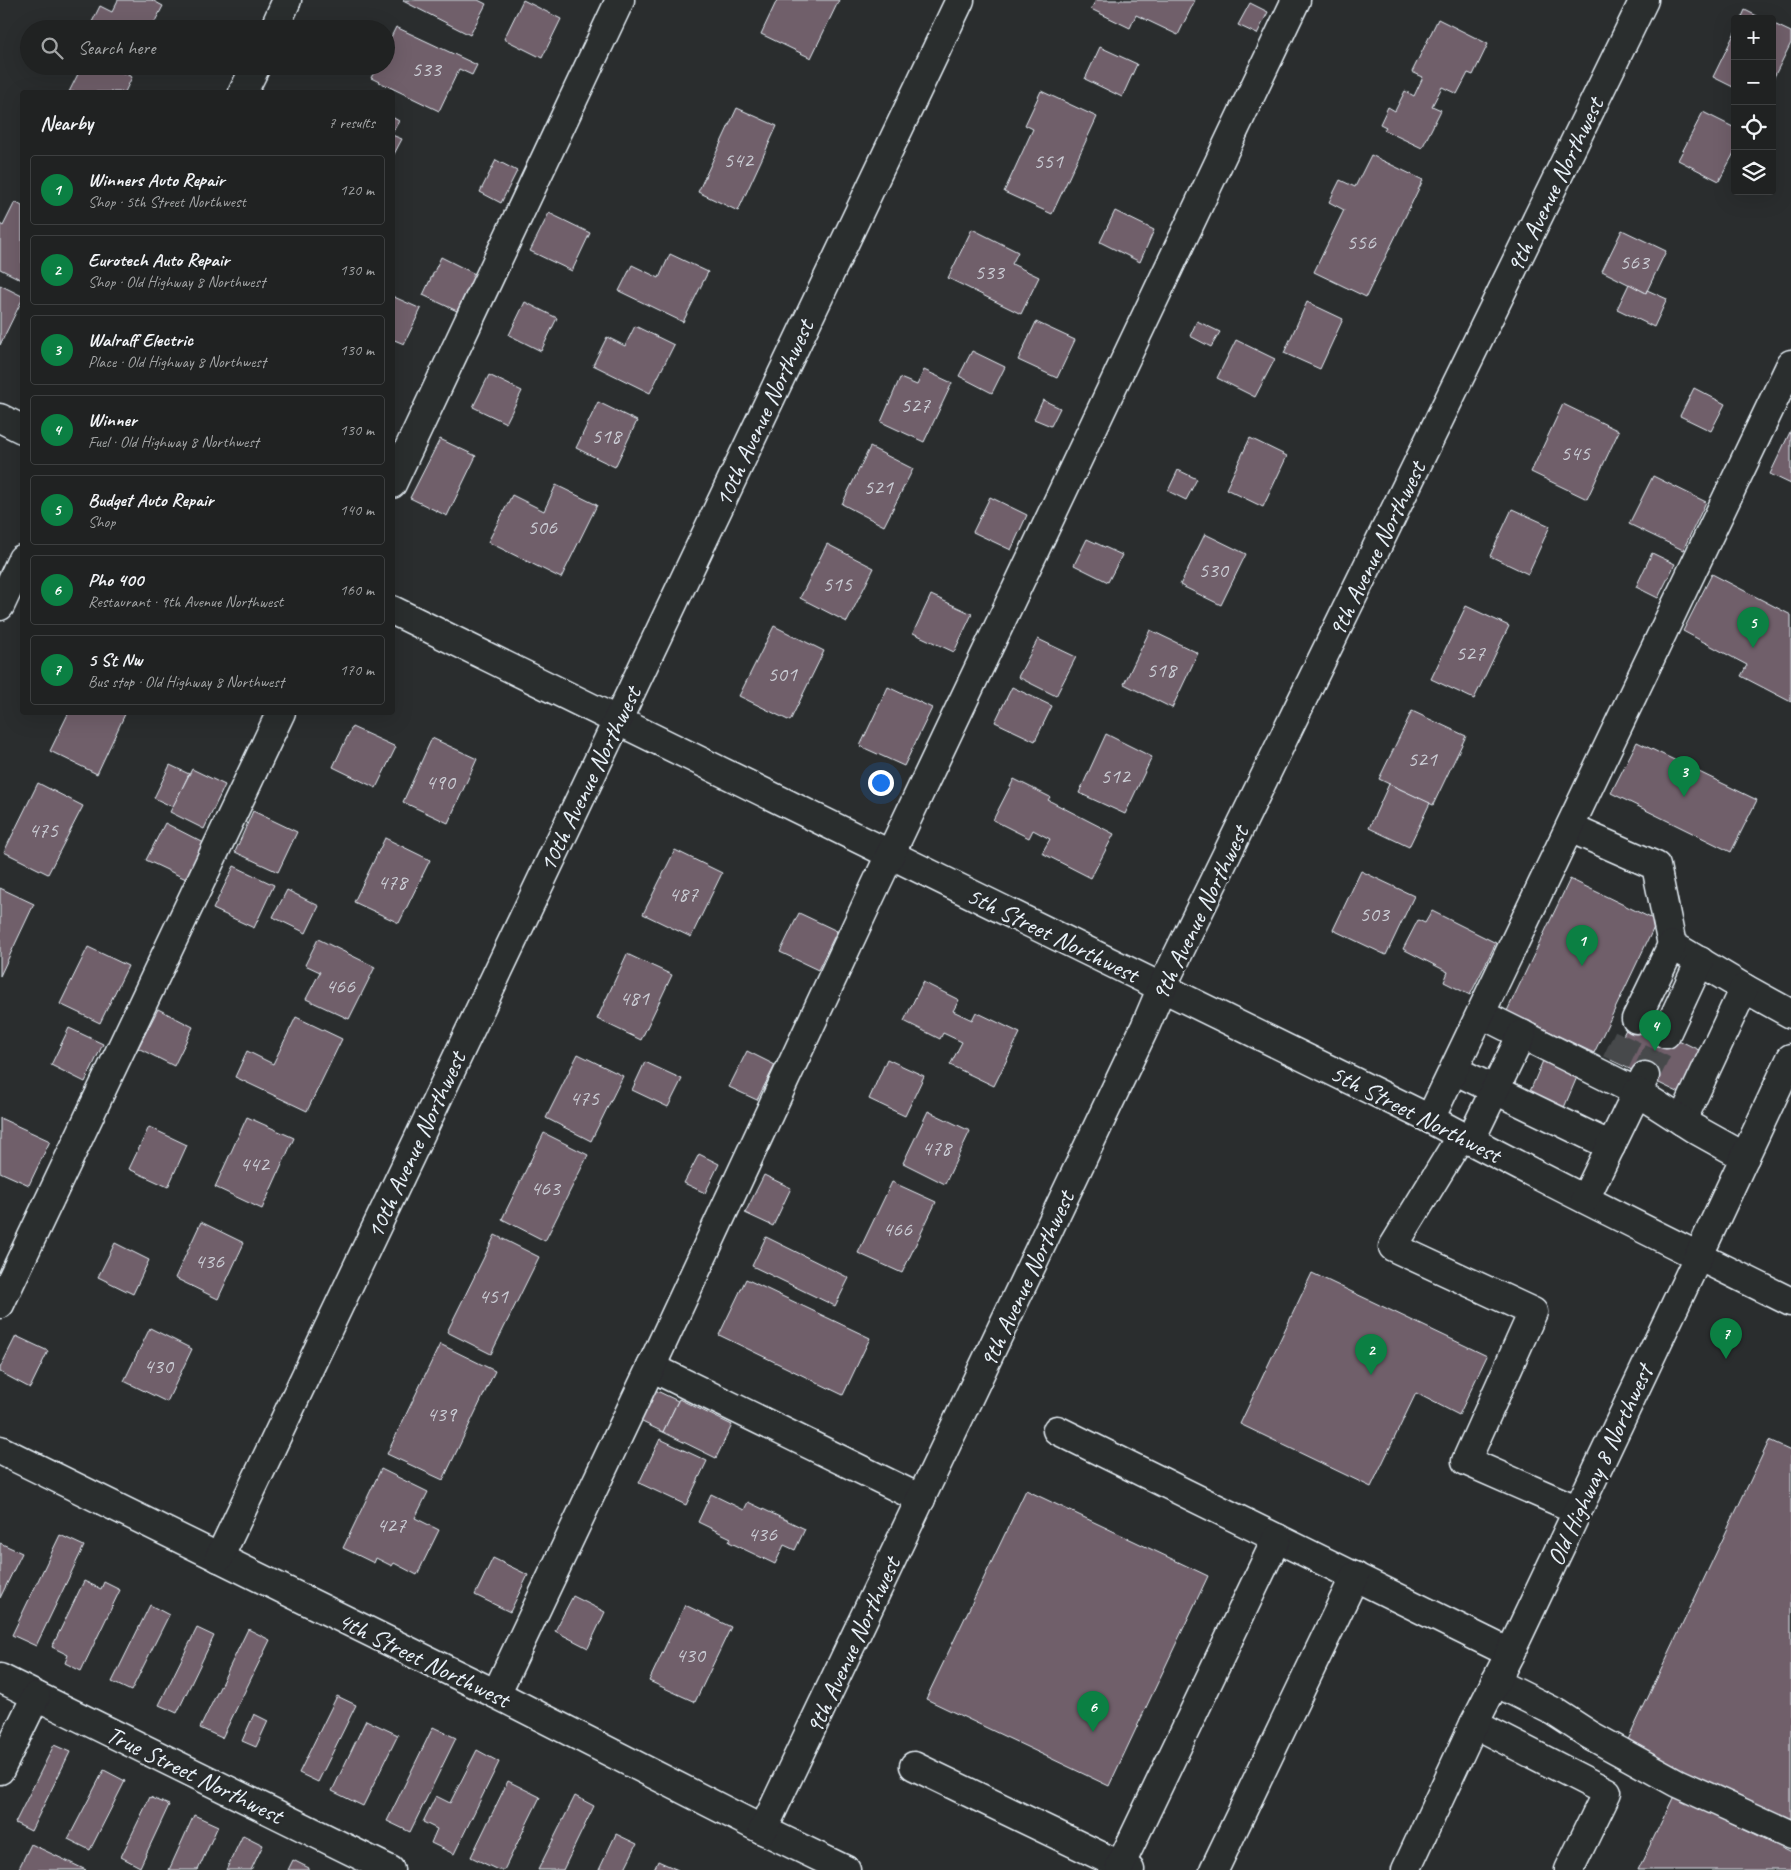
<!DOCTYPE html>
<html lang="en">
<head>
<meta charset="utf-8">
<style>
  body { margin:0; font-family:Caveat,sans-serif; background:#2d2f2f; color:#f1f3f6 }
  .controls { position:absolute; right:15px; top:15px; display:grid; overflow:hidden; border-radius:5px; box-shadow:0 5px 20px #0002 }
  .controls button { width:45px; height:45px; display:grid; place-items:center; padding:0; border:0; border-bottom:1px solid #3d3f40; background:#202222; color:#f1f3f6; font:25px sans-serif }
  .you { position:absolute; left:880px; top:782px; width:18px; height:18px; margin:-12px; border:4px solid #fff; border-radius:50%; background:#1a73e8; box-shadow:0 0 0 8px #1a73e833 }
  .badge { display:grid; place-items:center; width:32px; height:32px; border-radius:50%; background:#0b8043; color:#fff; font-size:16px; font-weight:700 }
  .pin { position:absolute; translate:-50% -41px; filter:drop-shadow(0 1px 2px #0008) }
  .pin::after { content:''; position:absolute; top:26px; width:18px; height:15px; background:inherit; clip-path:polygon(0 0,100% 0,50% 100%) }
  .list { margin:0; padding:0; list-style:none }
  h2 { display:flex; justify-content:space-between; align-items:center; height:65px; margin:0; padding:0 20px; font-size:21px }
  h2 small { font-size:16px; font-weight:400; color:#a2a4a5 }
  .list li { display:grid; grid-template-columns:32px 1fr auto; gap:15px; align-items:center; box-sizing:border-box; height:70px; margin:0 10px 10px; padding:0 10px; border:1px solid #3d3f40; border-radius:5px }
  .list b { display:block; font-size:19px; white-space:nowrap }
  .list p { margin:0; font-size:16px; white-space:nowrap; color:#a2a4a5 }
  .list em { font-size:16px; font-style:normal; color:#a2a4a5 }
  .icon { flex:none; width:28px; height:28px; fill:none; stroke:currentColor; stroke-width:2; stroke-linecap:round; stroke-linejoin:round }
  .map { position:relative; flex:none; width:1791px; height:1870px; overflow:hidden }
  .search { position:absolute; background:#202222; box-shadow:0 5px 20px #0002; left:20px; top:20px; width:375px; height:55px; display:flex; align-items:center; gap:12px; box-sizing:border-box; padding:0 18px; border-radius:28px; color:#a2a4a5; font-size:19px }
  .panel { position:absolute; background:#202222; box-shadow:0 5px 20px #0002; left:20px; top:90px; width:375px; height:625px; border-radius:5px }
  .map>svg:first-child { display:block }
</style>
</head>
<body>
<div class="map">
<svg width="1791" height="1870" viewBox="0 0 1791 1870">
  <rect width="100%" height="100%" fill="#2a2d2e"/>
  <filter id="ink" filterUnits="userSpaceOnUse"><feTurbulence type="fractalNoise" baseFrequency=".02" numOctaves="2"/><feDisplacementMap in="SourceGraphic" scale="10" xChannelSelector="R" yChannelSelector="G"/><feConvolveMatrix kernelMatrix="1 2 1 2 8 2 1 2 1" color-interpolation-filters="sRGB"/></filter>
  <g filter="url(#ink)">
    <g fill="#6f5e6a" stroke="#e8f1f8">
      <path d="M118 0H152L163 6 153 25 158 27 157 29H100L91 24 100 6 112 12Z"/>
      <path d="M404 0H478L486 4 470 35 403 1Z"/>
      <path d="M523 0 561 19 542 58 504 39Z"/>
      <path d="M777 0H839L811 58 761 34Z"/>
      <path d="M1096 0H1195L1178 35 1136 15 1130 28 1091 9Z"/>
      <path d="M1250 3 1268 12 1257 34 1238 25Z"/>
      <path d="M1745 10 1763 19H1741Z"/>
      <path d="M1438 19 1488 44 1473 75 1468 73 1457 94 1442 87 1432 106 1441 110 1422 148 1384 130 1386 127 1380 124 1388 107 1395 111 1405 91 1414 96 1423 77 1412 72Z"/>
      <path d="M1772 23 1791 32V43L1772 81Z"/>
      <path d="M396 27 477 65 472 75 459 69 439 111 371 78 377 66H386V47Z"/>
      <path d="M1735 32V88L1713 77Z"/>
      <path d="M1100 47 1137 64 1122 97 1085 79Z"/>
      <path d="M82 66H108L132 77 125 92H69Z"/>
      <path d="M1041 91 1097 117 1052 214 1004 192 1033 129 1025 125Z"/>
      <path d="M737 108 777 126 738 211 698 192Z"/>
      <path d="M1703 112 1735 128V151L1719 181 1678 160Z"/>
      <path d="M392 117 399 121 392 133Z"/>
      <path d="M392 135 402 139 392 158Z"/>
      <path d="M1371 155 1423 180 1366 297 1314 272 1344 210 1329 202 1340 180 1355 187Z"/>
      <path d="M496 160 517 171 501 203 480 192Z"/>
      <path d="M15 202 22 206V280L0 269V224L3 226Z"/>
      <path d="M1115 211 1154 230 1140 262 1100 242Z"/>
      <path d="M549 213 590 233 572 271 530 251Z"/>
      <path d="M972 229 1018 252 1012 264 1039 277 1021 314 948 278Z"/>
      <path d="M1622 230 1666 251 1646 293 1602 271Z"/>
      <path d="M670 254 708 272 683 322 619 291 632 265 659 278Z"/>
      <path d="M441 257 475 274 457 311 423 295Z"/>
      <path d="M1629 284 1646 293 1647 290 1667 299 1654 327 1617 309Z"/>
      <path d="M0 285 22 296V300L0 345Z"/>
      <path d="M392 296 421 309 404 344 392 339Z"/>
      <path d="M525 302 557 318 541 351 509 335Z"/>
      <path d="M1307 302 1343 319 1320 369 1284 353Z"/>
      <path d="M1197 321 1220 332 1211 347 1190 336Z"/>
      <path d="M1036 322 1075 340 1057 378 1018 360Z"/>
      <path d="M635 326 674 345 650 393 593 365 607 337 625 346Z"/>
      <path d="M1236 340 1275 359 1255 397 1217 378Z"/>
      <path d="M972 351 1005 367 992 393 959 376Z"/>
      <path d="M924 370 952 383 924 442 881 422 900 378 917 385Z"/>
      <path d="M489 375 522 391 506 423 473 407Z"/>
      <path d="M1694 388 1725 404 1711 431 1680 416Z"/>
      <path d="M1043 400 1060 408 1051 426 1034 419Z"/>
      <path d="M598 402 637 421 615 467 576 448Z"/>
      <path d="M1563 404 1619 431 1587 499 1531 472Z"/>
      <path d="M1791 430V484L1770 474Z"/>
      <path d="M1250 438 1287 456 1263 507 1226 489Z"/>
      <path d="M440 439 476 456 447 516 410 498Z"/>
      <path d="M870 447 913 469 884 526 842 504Z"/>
      <path d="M1178 470 1197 479 1186 500 1168 491Z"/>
      <path d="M1653 476 1706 502 1683 550 1629 524Z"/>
      <path d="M556 485 597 505 561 578 488 542 512 495 544 511Z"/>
      <path d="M990 497 1027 515 1011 550 973 532Z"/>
      <path d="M1512 509 1550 526 1528 574 1490 556Z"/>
      <path d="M1205 534 1246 554 1221 605 1180 585Z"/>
      <path d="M1087 539 1122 555 1108 582 1074 565Z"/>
      <path d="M827 544 874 568 847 622 800 598Z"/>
      <path d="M1652 553 1675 564 1658 598 1636 587Z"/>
      <path d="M1712 574 1791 615V702L1741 676 1747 665 1683 631Z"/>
      <path d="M931 595 972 614 954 652 913 633Z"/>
      <path d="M1466 606 1509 626 1474 699 1431 679Z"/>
      <path d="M774 626 824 651 790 721 739 696Z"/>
      <path d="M1150 630 1198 653 1172 708 1124 684Z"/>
      <path d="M1038 639 1076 657 1056 696 1018 677Z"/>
      <path d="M888 687 932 708 904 766 860 746Z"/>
      <path d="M1012 687 1052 706 1035 741 995 722Z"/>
      <path d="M1412 711 1466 736 1433 805 1379 779Z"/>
      <path d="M69 712H126L97 774 50 751Z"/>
      <path d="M352 727 396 747 376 788 333 767Z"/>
      <path d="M1106 734 1152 757 1125 814 1079 793Z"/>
      <path d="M432 738 477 759 448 823 403 802Z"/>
      <path d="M1637 742 1757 800 1731 852 1611 793Z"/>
      <path d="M170 765 189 774 173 807 154 798Z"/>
      <path d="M192 769 225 785 204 829 170 812Z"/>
      <path d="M1014 779 1050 797 1048 800 1114 834 1091 878 1042 853 1050 839 1033 830 1029 838 993 820Z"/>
      <path d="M38 783 83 806 48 874 4 852Z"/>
      <path d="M1389 784 1430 803 1409 847 1369 828Z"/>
      <path d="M253 811 297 832 278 872 235 852Z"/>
      <path d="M165 823 204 843 186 879 146 860Z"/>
      <path d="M385 838 430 860 399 923 354 902Z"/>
      <path d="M675 850 722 873 691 937 643 914Z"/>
      <path d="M234 866 274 885 254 928 213 909Z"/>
      <path d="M1361 871 1414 896 1386 955 1333 930Z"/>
      <path d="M1570 879 1657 921 1594 1053 1507 1011Z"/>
      <path d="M0 888 34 904 0 976Z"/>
      <path d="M287 890 319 906 306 933 273 917Z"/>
      <path d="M1432 911 1496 943 1470 995 1444 982 1448 972 1403 949 1418 920 1425 923Z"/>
      <path d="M799 913 837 931 818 970 780 952Z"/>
      <path d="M318 939 375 967 349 1019 306 999 320 972 305 965Z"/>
      <path d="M88 947 128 966 100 1023 60 1004Z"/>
      <path d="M627 954 672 975 641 1040 597 1019Z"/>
      <path d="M923 982 959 1000 953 1011 972 1020 976 1012 1020 1033 994 1086 950 1065 962 1042 943 1033 940 1039 904 1021Z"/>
      <path d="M158 1009 193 1027 174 1066 138 1048Z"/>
      <path d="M296 1017 342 1039 307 1111 235 1077 247 1051 273 1064Z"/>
      <path d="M1632 1017 1707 1054 1686 1096 1611 1060Z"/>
      <path d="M69 1028 103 1044 85 1082 51 1065Z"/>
      <path d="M747 1051 775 1065 757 1100 729 1087Z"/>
      <path d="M578 1054 623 1076 591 1141 546 1118Z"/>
      <path d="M1545 1056 1580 1070 1563 1110 1528 1096Z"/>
      <path d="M887 1059 924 1076 905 1116 869 1099Z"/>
      <path d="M645 1062 682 1079 668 1107 632 1090Z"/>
      <path d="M928 1111 970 1131 945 1184 903 1163Z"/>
      <path d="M247 1117 294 1138 262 1209 215 1187Z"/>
      <path d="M0 1118 50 1141 29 1185 0 1172Z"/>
      <path d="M149 1127 187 1145 168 1187 129 1169Z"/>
      <path d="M544 1133 588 1155 545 1241 502 1219Z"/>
      <path d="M699 1154 719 1164 705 1193 684 1183Z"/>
      <path d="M764 1175 791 1188 773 1226 745 1213Z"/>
      <path d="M892 1182 936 1202 902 1273 858 1253Z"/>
      <path d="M201 1222 244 1243 218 1299 175 1278Z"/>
      <path d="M495 1235 539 1257 491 1354 447 1332Z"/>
      <path d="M766 1237 849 1278 835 1306 752 1266Z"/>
      <path d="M115 1243 149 1260 133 1294 98 1277Z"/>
      <path d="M1312 1273 1487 1356 1459 1415 1416 1393 1371 1487 1240 1424Z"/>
      <path d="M746 1279 870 1338 843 1395 719 1335Z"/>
      <path d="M150 1328 192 1349 167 1402 124 1381Z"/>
      <path d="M16 1336 48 1351 30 1388 0 1372V1368Z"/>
      <path d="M440 1344 495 1371 443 1480 387 1454Z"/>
      <path d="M653 1389 678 1401 663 1432 638 1420Z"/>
      <path d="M679 1399 732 1425 716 1458 663 1432Z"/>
      <path d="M660 1439 707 1461 686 1505 639 1483Z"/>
      <path d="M1769 1441 1791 1451V1821L1626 1744Z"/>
      <path d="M381 1469 428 1492 415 1518 439 1530 417 1575 394 1563 392 1566 376 1558 374 1563 343 1548Z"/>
      <path d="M1026 1490 1208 1576 1109 1786 926 1699Z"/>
      <path d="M711 1494 744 1510 748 1502 805 1529 795 1550 784 1545 775 1564 729 1542 731 1538 698 1522Z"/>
      <path d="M60 1535 84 1546 36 1646 12 1635Z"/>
      <path d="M0 1543 22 1553 0 1598Z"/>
      <path d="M493 1558 528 1575 510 1612 475 1595Z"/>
      <path d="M84 1581 101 1589 104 1582 120 1590 81 1671 65 1663 68 1655 52 1647Z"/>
      <path d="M573 1596 605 1612 588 1648 555 1631Z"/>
      <path d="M150 1605 169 1615 131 1691 112 1682Z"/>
      <path d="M685 1605 731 1627 695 1702 649 1681Z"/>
      <path d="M197 1628 214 1636 177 1713 159 1705Z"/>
      <path d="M248 1629 270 1640 222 1738 200 1728Z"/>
      <path d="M337 1696 356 1705 318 1782 299 1773Z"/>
      <path d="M254 1714 268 1721 256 1747 242 1741Z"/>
      <path d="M366 1720 398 1735 363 1806 332 1791Z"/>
      <path d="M433 1727 456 1738 410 1832 387 1821Z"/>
      <path d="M54 1745 70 1752 31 1831 15 1823Z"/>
      <path d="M477 1750 499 1762 454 1854 431 1843 437 1829 423 1822 436 1796 450 1803Z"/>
      <path d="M104 1770 125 1781 90 1850 68 1839Z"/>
      <path d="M508 1781 540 1797 504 1870H498L471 1857Z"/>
      <path d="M575 1796 594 1806 563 1870H538Z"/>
      <path d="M1674 1796 1791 1853V1870H1638Z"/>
      <path d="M150 1797 169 1805 140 1867 121 1857Z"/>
      <path d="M194 1815 218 1826 198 1870H169Z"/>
      <path d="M616 1834 637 1844 624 1870H599Z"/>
      <path d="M243 1835 263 1845 251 1870H226Z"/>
      <path d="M31 1844 86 1870H18Z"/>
      <path d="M293 1860 309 1868 308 1870H288Z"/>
      <path d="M658 1861 678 1870H654Z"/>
    </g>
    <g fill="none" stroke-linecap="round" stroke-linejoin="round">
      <g stroke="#464a4c" stroke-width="28" stroke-dasharray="28 14" stroke-linecap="butt">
        <path d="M1616 1062 1636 1019"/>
        <path d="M1645 1076 1666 1034"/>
      </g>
      <g stroke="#e8f1f8" stroke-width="31">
        <g id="minor">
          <path d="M274 29 287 0"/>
          <path d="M243 92 256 66"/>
          <path d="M0 418 22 429"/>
          <path d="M392 484 620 0"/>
          <path d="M0 606 22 559"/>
          <path d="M392 610 1430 1119C1549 1183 1670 1242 1791 1302"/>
          <path d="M1570 828 1656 866 1672 945 1744 988 1791 1014"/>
          <path d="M1481 1014 1637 1092 1645 1076"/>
          <path d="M1636 1019 1672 945"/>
          <path d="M1666 1034 1700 961"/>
          <path d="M1454 1070 1611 1146"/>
          <path d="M1430 1119 1791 364"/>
          <path d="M1682 1121 1744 988"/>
          <path d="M1461 1136 1393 1247 1533 1312 1466 1461 1578 1510"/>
          <path d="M1470 1141 1522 1034"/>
          <path d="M1585 1199 1637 1092 1693 1128 1745 1157"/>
          <path d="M0 1304 281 712"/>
          <path d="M651 1367 921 1499"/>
          <path d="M1057 1430 1510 1653"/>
          <path d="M0 1450 496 1694 763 1830 846 1870"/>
          <path d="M219 1558 960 0"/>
          <path d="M0 1678 390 1870"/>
          <path d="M1495 1682 1553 1711 1590 1735 1677 1783 1791 1835"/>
          <path d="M496 1694 651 1367 871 895 1296 0"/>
          <path d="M1474 1724 1607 1792 1569 1870"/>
          <path d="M914 1766 1130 1870"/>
          <path d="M0 1770 36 1696"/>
          <path d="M763 1830 1145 1027 1162 987 1644 0"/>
          <path d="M1120 1866 1277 1538"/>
          <path d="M1214 1870 1355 1576"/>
          <path d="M1406 1870 1474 1724 1510 1653 1698 1257 1791 1058"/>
        </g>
      </g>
      <use href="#minor" stroke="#2a2d2e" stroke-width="28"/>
    </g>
  </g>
  <g text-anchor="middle" stroke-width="5" stroke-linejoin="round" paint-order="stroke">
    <g font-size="22" fill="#caccd4">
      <text x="426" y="76">533</text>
      <text x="738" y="167">542</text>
      <text x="1048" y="168">551</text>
      <text x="1361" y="249">556</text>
      <text x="1634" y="269">563</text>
      <text x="989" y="279">533</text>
      <text x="915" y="412">527</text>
      <text x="606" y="443">518</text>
      <text x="1575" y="460">545</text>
      <text x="878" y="494">521</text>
      <text x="542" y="534">506</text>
      <text x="1213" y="577">530</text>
      <text x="837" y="591">515</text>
      <text x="1470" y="660">527</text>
      <text x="1161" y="677">518</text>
      <text x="782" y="681">501</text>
      <text x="1422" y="766">521</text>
      <text x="1115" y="783">512</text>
      <text x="440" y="789">490</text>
      <text x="43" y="837">475</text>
      <text x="392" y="889">478</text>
      <text x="683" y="901">487</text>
      <text x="1374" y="921">503</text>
      <text x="340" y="993">466</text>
      <text x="634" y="1005">481</text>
      <text x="584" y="1105">475</text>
      <text x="936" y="1155">478</text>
      <text x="254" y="1171">442</text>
      <text x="545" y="1195">463</text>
      <text x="897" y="1236">466</text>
      <text x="209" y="1268">436</text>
      <text x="493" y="1303">451</text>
      <text x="158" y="1373">430</text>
      <text x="441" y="1421">439</text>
      <text x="391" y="1532">427</text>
      <text x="762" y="1541">436</text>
      <text x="690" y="1662">430</text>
    </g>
    <g font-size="25" fill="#e8f1f8" stroke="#2a2d2e">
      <text transform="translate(1554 185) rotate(-64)" y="9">9th Avenue Northwest</text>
      <text transform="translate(763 413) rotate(-65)" y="9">10th Avenue Northwest</text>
      <text transform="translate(1376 549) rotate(-64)" y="9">9th Avenue Northwest</text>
      <text transform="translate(589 779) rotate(-64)" y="9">10th Avenue Northwest</text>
      <text transform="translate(1199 913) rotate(-64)" y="9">9th Avenue Northwest</text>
      <text transform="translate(1053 934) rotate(26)" y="9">5th Street Northwest</text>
      <text transform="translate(1416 1113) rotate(27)" y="9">5th Street Northwest</text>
      <text transform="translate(415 1145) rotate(-65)" y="9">10th Avenue Northwest</text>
      <text transform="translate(1026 1279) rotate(-65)" y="9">9th Avenue Northwest</text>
      <text transform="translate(1599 1465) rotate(-65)" y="9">Old Highway 8 Northwest</text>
      <text transform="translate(852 1645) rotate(-65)" y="9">9th Avenue Northwest</text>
      <text transform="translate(424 1659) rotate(26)" y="9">4th Street Northwest</text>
      <text transform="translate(195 1774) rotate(26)" y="9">True Street Northwest</text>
    </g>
  </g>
</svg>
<div class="controls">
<button>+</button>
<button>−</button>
<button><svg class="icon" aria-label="locate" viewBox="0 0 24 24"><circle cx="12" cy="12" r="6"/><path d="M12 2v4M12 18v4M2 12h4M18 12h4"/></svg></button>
<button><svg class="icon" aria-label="layers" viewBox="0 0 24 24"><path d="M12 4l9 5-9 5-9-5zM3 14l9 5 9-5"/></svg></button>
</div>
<div class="you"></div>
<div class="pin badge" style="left:1582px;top:966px">1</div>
<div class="pin badge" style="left:1371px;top:1375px">2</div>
<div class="pin badge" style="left:1684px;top:797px">3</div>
<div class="pin badge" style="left:1655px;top:1051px">4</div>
<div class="pin badge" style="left:1753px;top:648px">5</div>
<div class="pin badge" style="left:1093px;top:1732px">6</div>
<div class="pin badge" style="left:1726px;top:1359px">7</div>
<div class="search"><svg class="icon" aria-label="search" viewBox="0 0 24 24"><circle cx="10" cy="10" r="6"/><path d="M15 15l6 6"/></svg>Search here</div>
<section class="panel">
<h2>Nearby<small>7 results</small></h2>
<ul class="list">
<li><span class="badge">1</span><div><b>Winners Auto Repair</b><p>Shop · 5th Street Northwest</p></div><em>120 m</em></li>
<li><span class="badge">2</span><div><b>Eurotech Auto Repair</b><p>Shop · Old Highway 8 Northwest</p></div><em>130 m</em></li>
<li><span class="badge">3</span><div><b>Walraff Electric</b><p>Place · Old Highway 8 Northwest</p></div><em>130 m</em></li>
<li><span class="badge">4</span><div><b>Winner</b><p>Fuel · Old Highway 8 Northwest</p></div><em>130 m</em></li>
<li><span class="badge">5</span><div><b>Budget Auto Repair</b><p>Shop</p></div><em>140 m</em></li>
<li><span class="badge">6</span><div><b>Pho 400</b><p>Restaurant · 9th Avenue Northwest</p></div><em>160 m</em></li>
<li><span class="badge">7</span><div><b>5 St Nw</b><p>Bus stop · Old Highway 8 Northwest</p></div><em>170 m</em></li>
</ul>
</section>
</div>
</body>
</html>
